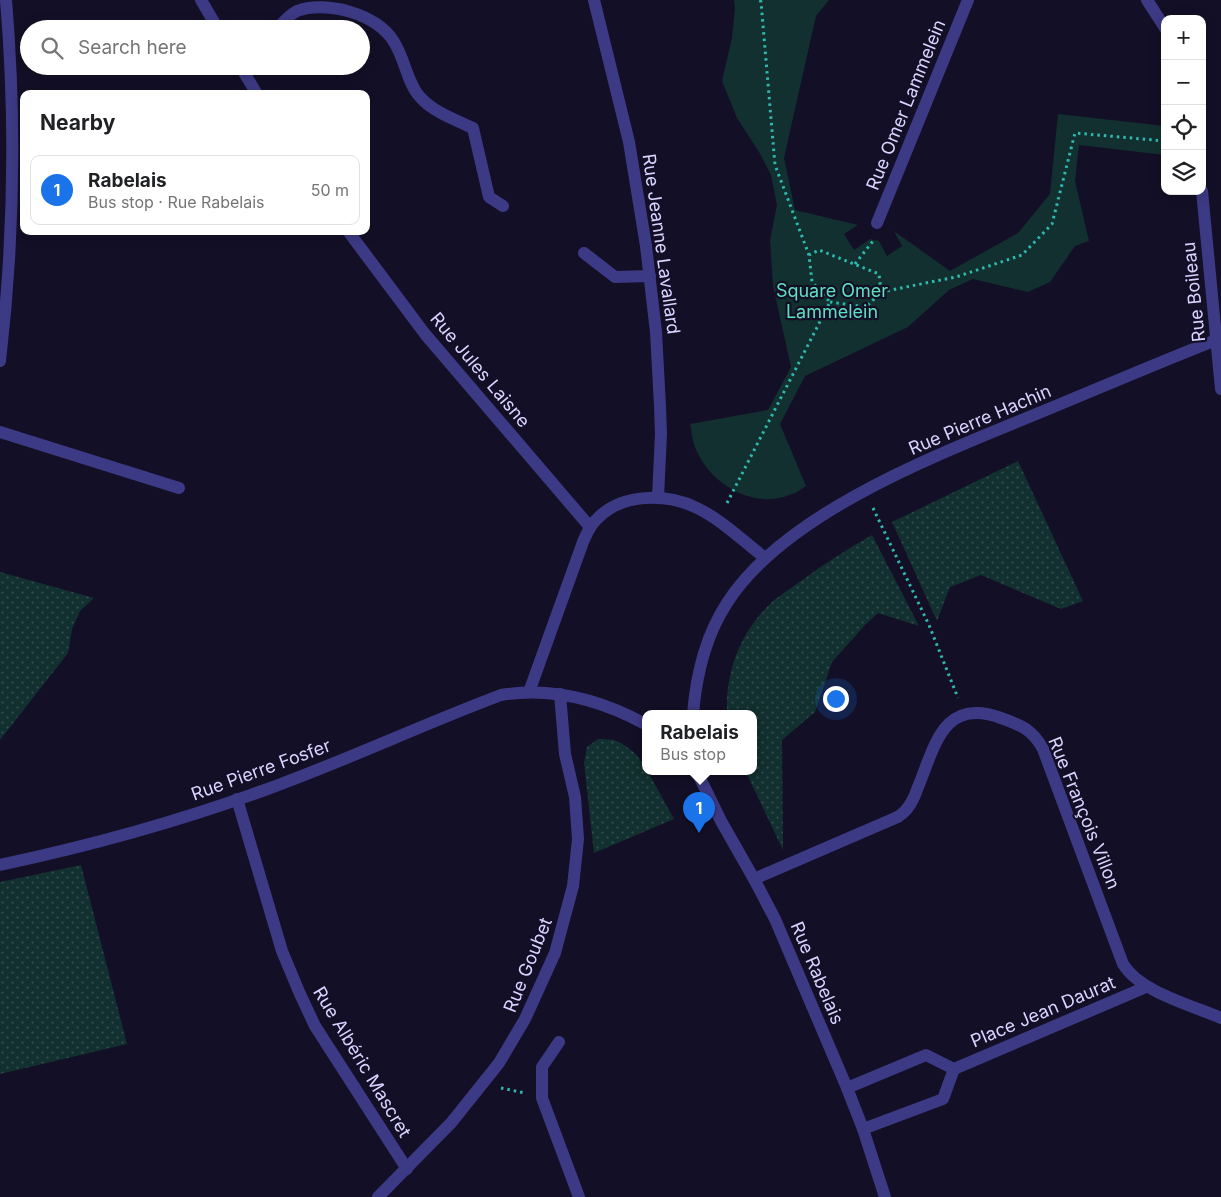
<!DOCTYPE html>
<html lang="en">
<head>
<meta charset="utf-8">
<style>
  body { margin:0; font-family:Inter,sans-serif; background:#f6f6f6; color:#202124 }
  .controls { position:absolute; right:15px; top:15px; display:grid; overflow:hidden; border-radius:10px; box-shadow:0 2px 12px #0003 }
  .controls button { width:45px; height:45px; display:grid; place-items:center; padding:0; border:0; border-bottom:1px solid #e0e0e0; background:#fff; color:#202124; font:25px sans-serif }
  .you { position:absolute; left:835px; top:698px; width:18px; height:18px; margin:-12px; border:4px solid #fff; border-radius:50%; background:#1a73e8; box-shadow:0 0 0 8px #1a73e833 }
  .badge { display:grid; place-items:center; width:32px; height:32px; border-radius:50%; background:#1a73e8; color:#fff; font-size:16px; font-weight:700 }
  .pin { position:absolute; translate:-50% -41px; filter:drop-shadow(0 1px 2px #0008) }
  .pin::after { content:''; position:absolute; top:26px; width:18px; height:15px; background:inherit; clip-path:polygon(0 0,100% 0,50% 100%) }
  .popup { position:absolute; left:642px; top:710px; width:115px; height:65px; box-sizing:border-box; display:grid; place-content:center; border-radius:10px; background:#fff; filter:drop-shadow(0 1px 4px #0005); font-size:16px; white-space:nowrap; color:#757577 }
  .popup b { font-size:19px; color:#202124 }
  .popup::after { content:''; position:absolute; left:50%; top:100%; margin-left:-10px; border:10px solid transparent; border-top-color:#fff }
  .list { margin:0; padding:0; list-style:none }
  h2 { display:flex; justify-content:space-between; align-items:center; height:65px; margin:0; padding:0 20px; font-size:21px }
  h2 small { font-size:16px; font-weight:400; color:#757577 }
  .list li { display:grid; grid-template-columns:32px 1fr auto; gap:15px; align-items:center; box-sizing:border-box; height:70px; margin:0 10px 10px; padding:0 10px; border:1px solid #e0e0e0; border-radius:10px }
  .list b { display:block; font-size:19px; white-space:nowrap }
  .list p { margin:0; font-size:16px; white-space:nowrap; color:#757577 }
  .list em { font-size:16px; font-style:normal; color:#757577 }
  .icon { flex:none; width:28px; height:28px; fill:none; stroke:currentColor; stroke-width:2; stroke-linecap:round; stroke-linejoin:round }
  .map { position:relative; flex:none; width:1221px; height:1197px; overflow:hidden }
  .search { position:absolute; background:#fff; box-shadow:0 2px 12px #0003; left:20px; top:20px; width:350px; height:55px; display:flex; align-items:center; gap:12px; box-sizing:border-box; padding:0 18px; border-radius:28px; color:#757577; font-size:19px }
  .panel { position:absolute; background:#fff; box-shadow:0 2px 12px #0003; left:20px; top:90px; width:350px; height:145px; border-radius:10px }
  .map>svg:first-child { display:block }
</style>
</head>
<body>
<div class="map">
<svg width="1221" height="1197" viewBox="0 0 1221 1197">
  <defs>
    <pattern id="grass-dots" width="8" height="8" patternUnits="userSpaceOnUse" patternTransform="scale(1.25)"><rect width="8" height="8" fill="#12302f"/><path d="M2 2h.1M6 6h.1" fill="none" stroke="#344d4e" stroke-width="1.8" stroke-linecap="round"/></pattern>
  </defs>
  <rect width="100%" height="100%" fill="#130f26"/>
  <g fill="url(#grass-dots)">
    <path d="M1018 461 1083 601 1061 609 981 575 950 587 937 621 892 522Z"/>
    <path d="M872 535 919 626 878 613 866 624 832 662 815 712 782 740 783 850 746 772H753V714H727C725 671 741 630 773 601 782 594 792 587 801 581 824 564 847 549 872 535Z"/>
    <path d="M0 572 94 598 80 611 72 629 68 653 0 740Z"/>
    <path d="M598 739C603 739 609 739 614 740 626 744 645 759 645 772H648L674 819 594 853 584 763 587 747Z"/>
    <path d="M81 865 127 1044 0 1074V882Z"/>
  </g>
  <path fill="#12302f" d="M734 0H829L816 16 784 158 795 210 858 225 844 234 854 250 870 239 879 241 887 256 902 246 894 231 950 271 1018 233 1050 194 1058 114 1165 126V155L1079 145 1075 181 1089 241 1075 246 1050 282 1028 292 973 279 949 290 908 327 805 376 780 424 806 486C801 489 797 493 792 494 754 511 709 484 695 447 692 440 692 432 690 424L768 410 791 367 773 286 770 240 777 205 771 175 759 152 737 118 722 81 732 38 735 8Z"/>
  <g fill="none" stroke-linecap="round" stroke-linejoin="round">
    <g stroke="#2fb8b0" stroke-width="3" stroke-dasharray="2.5 4" stroke-linecap="butt">
      <path d="M760 0 761 2 775 165 809 255"/>
      <path d="M855 264 873 241"/>
      <path d="M881 292 956 277 1022 255 1052 224 1075 133 1165 141"/>
      <path d="M727 503 830 302 812 282 809 255 819 250 879 274 881 292 866 307 830 302"/>
      <path d="M873 508 929 625 958 698"/>
      <path d="M501 1088 525 1093"/>
    </g>
    <g stroke="#3d3a85" stroke-width="12">
      <path d="M201 0 218 29"/>
      <path d="M594 0 629 142 646 246 656 332 660 406 661 434 658 497"/>
      <path d="M1147 0 1165 28"/>
      <path d="M277 29C283 22 289 15 297 11 326 0 378 14 394 42 405 59 407 83 420 97 433 112 456 120 473 128L489 197 503 206"/>
      <path d="M240 66 257 94"/>
      <path d="M1202 191 1221 389"/>
      <path d="M877 223 968 0"/>
      <path d="M348 231 425 334 590 527"/>
      <path d="M584 253 615 277 650 276"/>
      <path d="M0 361C14 242 16 120 6 0"/>
      <path d="M0 432 179 488"/>
      <path d="M529 692 583 542C587 533 590 525 597 519 621 493 667 493 697 508 722 520 743 541 765 558"/>
      <path d="M693 714C696 677 706 635 727 603 786 510 947 451 1046 410 1104 386 1162 361 1221 338"/>
      <path d="M697 772 721 821 754 879 775 919 847 1088 863 1129 885 1197"/>
      <path d="M237 799 282 951 300 994 315 1026 407 1169"/>
      <path d="M0 865C89 846 177 822 262 791 343 762 421 725 501 695 551 687 601 700 645 724"/>
      <path d="M754 879 893 819C896 818 900 816 903 813 910 807 915 796 918 787 935 746 943 697 1001 718 1021 725 1033 730 1043 749L1123 964C1140 992 1191 1005 1221 1018"/>
      <path d="M559 1042 542 1067V1098L579 1197"/>
      <path d="M954 1069 1146 987"/>
      <path d="M847 1088 926 1055 954 1069 943 1099 863 1129"/>
      <path d="M378 1197 451 1123 499 1063 525 1019 555 953 573 886 578 839 575 797 565 754 560 694"/>
    </g>
  </g>
  <g text-anchor="middle" stroke-width="4.5" stroke-linejoin="round" paint-order="stroke">
    <g font-size="18" fill="#d9d4ff" stroke="#130f26">
      <text transform="translate(906 105) rotate(-68)" y="6">Rue Omer Lammelein</text>
      <text transform="translate(661 244) rotate(82)" y="6">Rue Jeanne Lavallard</text>
      <text transform="translate(1194 292) rotate(-96)" y="6">Rue Boileau</text>
      <text transform="translate(480 370) rotate(50)" y="6">Rue Jules Laisne</text>
      <text transform="translate(980 420) rotate(-23)" y="6">Rue Pierre Hachin</text>
      <text transform="translate(261 770) rotate(-20)" y="6">Rue Pierre Fosfer</text>
      <text transform="translate(1084 813) rotate(68)" y="6">Rue François Villon</text>
      <text transform="translate(528 965) rotate(-68)" y="6">Rue Goubet</text>
      <text transform="translate(817 973) rotate(67)" y="6">Rue Rabelais</text>
      <text transform="translate(1043 1012) rotate(-23)" y="6">Place Jean Daurat</text>
      <text transform="translate(362 1062) rotate(59)" y="6">Rue Albéric Mascret</text>
    </g>
    <g font-size="18" fill="#5fe0c0" stroke="#130f26">
      <text x="832" y="297">Square Omer<tspan x="832" dy="21">Lammelein</tspan></text>
    </g>
  </g>
</svg>
<div class="controls">
<button>+</button>
<button>−</button>
<button><svg class="icon" aria-label="locate" viewBox="0 0 24 24"><circle cx="12" cy="12" r="6"/><path d="M12 2v4M12 18v4M2 12h4M18 12h4"/></svg></button>
<button><svg class="icon" aria-label="layers" viewBox="0 0 24 24"><path d="M12 4l9 5-9 5-9-5zM3 14l9 5 9-5"/></svg></button>
</div>
<div class="you"></div>
<div class="pin badge" style="left:699px;top:833px">1</div>
<div class="popup"><b>Rabelais</b>Bus stop</div>
<div class="search"><svg class="icon" aria-label="search" viewBox="0 0 24 24"><circle cx="10" cy="10" r="6"/><path d="M15 15l6 6"/></svg>Search here</div>
<section class="panel">
<h2>Nearby<small></small></h2>
<ul class="list">
<li><span class="badge">1</span><div><b>Rabelais</b><p>Bus stop · Rue Rabelais</p></div><em>50 m</em></li>
</ul>
</section>
</div>
</body>
</html>
